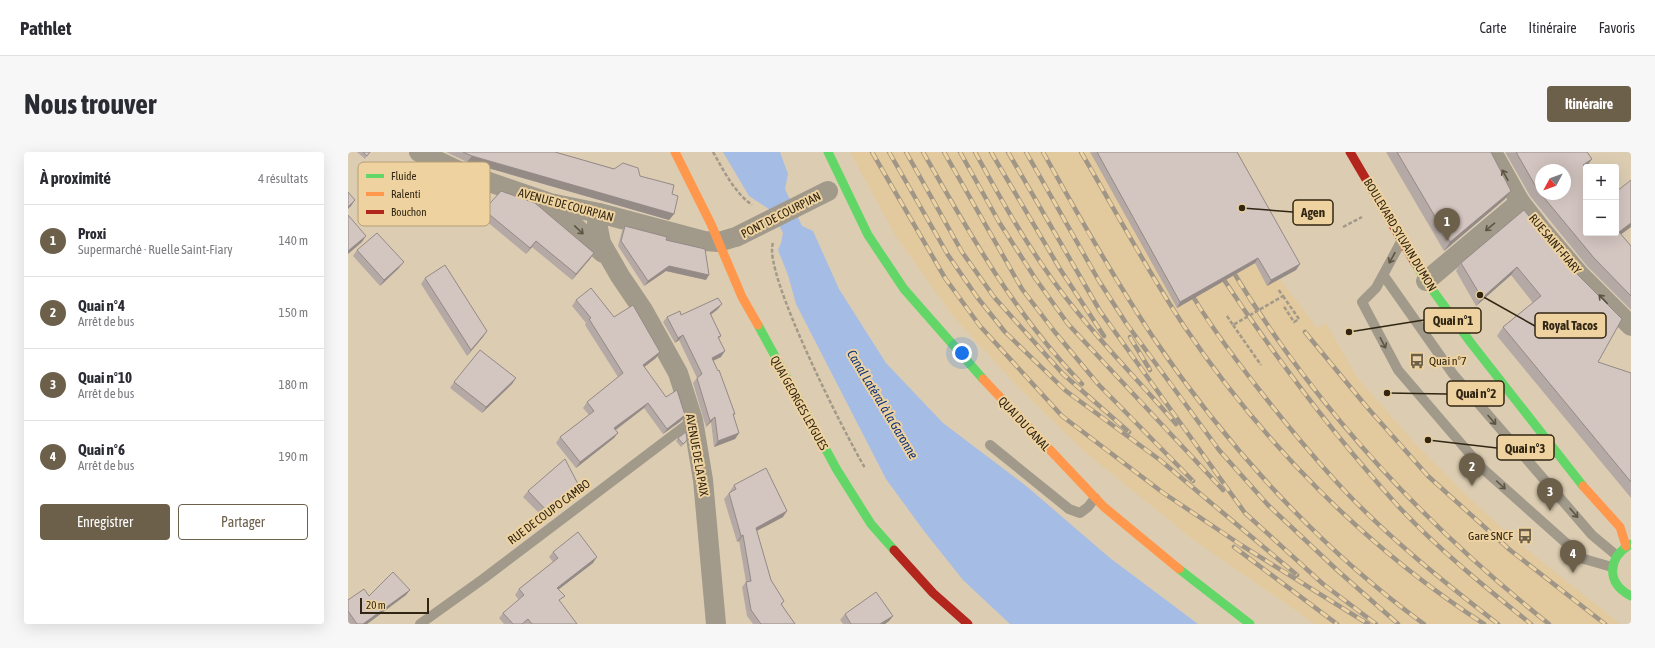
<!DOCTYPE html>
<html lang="fr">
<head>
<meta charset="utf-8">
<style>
  body { margin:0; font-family:"Asap Condensed",sans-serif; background:#f7f7f7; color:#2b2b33 }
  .controls { position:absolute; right:12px; top:12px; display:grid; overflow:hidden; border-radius:4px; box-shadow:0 4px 16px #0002 }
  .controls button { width:36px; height:36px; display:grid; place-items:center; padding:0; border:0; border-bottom:1px solid #e1e1e2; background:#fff; color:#2b2b33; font:20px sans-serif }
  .compass { position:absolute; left:1187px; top:12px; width:36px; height:36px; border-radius:50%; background:#fff; box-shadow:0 4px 16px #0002; rotate:229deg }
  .scale { position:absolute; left:12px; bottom:10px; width:69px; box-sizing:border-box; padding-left:4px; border:2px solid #312613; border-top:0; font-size:11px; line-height:14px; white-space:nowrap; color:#312613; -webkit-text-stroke:3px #eed2a0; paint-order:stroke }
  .you { position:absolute; left:614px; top:201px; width:14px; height:14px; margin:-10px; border:3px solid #fff; border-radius:50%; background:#1a73e8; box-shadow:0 0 0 6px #1a73e833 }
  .badge { display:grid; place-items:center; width:26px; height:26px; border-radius:50%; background:#6d604b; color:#fff; font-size:13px; font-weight:700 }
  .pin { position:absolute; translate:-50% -33px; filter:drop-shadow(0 1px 2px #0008) }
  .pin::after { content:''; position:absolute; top:21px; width:14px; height:12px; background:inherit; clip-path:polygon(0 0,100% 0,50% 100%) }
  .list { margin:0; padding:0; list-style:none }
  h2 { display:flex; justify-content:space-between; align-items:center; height:52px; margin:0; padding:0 16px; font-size:17px }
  h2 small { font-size:13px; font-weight:400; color:#7c7c81 }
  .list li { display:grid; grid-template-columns:26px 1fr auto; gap:12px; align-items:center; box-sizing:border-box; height:72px; padding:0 16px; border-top:1px solid #e1e1e2 }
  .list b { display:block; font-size:15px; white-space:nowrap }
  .list p { margin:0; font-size:13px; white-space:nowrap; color:#7c7c81 }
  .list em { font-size:13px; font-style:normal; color:#7c7c81 }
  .actions { display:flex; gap:8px; padding:12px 16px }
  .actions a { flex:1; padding:9px 0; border:1px solid #6d604b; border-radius:4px; text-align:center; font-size:14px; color:#6d604b }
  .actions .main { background:#6d604b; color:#fff }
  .map { position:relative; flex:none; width:1283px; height:472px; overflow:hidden; border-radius:4px }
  header { display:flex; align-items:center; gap:24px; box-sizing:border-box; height:56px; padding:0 20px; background:#fff; border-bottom:1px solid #e1e1e2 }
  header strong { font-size:19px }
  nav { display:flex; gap:22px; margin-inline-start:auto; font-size:14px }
  .intro { display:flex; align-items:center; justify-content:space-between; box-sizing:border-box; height:96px; padding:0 24px }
  h1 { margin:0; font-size:28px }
  .button { padding:10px 18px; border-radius:4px; background:#6d604b; color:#fff; font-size:14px; font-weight:700 }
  main { display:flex; gap:24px; padding:0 24px }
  aside { flex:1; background:#fff; border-radius:4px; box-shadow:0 4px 16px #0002 }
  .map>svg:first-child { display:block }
</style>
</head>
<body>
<header>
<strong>Pathlet</strong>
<nav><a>Carte</a><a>Itinéraire</a><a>Favoris</a></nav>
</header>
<div class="intro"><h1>Nous trouver</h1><a class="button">Itinéraire</a></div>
<main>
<aside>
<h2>À proximité<small>4 résultats</small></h2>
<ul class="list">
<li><span class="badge">1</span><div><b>Proxi</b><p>Supermarché · Ruelle Saint-Fiary</p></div><em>140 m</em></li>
<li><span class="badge">2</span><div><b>Quai n°4</b><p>Arrêt de bus</p></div><em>150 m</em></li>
<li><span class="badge">3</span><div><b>Quai n°10</b><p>Arrêt de bus</p></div><em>180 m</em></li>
<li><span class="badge">4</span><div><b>Quai n°6</b><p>Arrêt de bus</p></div><em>190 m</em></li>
</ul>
<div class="actions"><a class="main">Enregistrer</a><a>Partager</a></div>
</aside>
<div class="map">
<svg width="1283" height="472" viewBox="0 0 1283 472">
  <rect width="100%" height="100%" fill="#dccdb2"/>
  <path fill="#e2c99e" d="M502 0H882L932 127 969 176 978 171 1009 225 1065 289 1119 344 1166 387 1272 472H967L843 386 737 300 669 234 604 163 547 83Z"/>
  <path fill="#a5bce5" d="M375 0H432L440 22 437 37 454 74 465 79 491 137 538 211 595 271 677 333 762 406 850 472H662L615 428 576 379 538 327 448 152 440 123 430 98 433 91 435 81 424 59 401 44Z"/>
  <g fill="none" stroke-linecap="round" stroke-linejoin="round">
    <g stroke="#a29989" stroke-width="2.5" stroke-dasharray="4 2" stroke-linecap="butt">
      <path d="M365 0C376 19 386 40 404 53"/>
      <path d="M995 75 1014 65"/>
      <path d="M425 91C414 120 498 284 517 316"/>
      <path d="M935 144 951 167 946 170 935 153"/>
      <path d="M885 173 913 213"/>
    </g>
    <g stroke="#a19a8b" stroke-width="10">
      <path d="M1054 88 1028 136 1014 150 1050 218 1134 316 1236 407 1264 415"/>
      <path d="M1036 124 1105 222 1244 383 1268 403"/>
      <path d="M642 293 721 357 732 361 740 355 747 346"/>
      <path d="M72 472 135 427 345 268"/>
    </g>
    <g stroke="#a19a8b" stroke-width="20">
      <path d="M71 0 115 21 202 51 251 61 356 89 371 90 384 86"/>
      <path d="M1144 0 1172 50 1193 77 1231 122 1283 174"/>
      <path d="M203 52 255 101"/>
      <path d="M251 61 249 71 253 91 272 124 295 158 330 221 345 268 355 328 368 472"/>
      <path d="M1078 129 1172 50"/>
    </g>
    <g stroke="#63d668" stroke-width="9">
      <path d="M480 0 520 83 556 137 635 227"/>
      <path d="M1067 111 1078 129 1123 191 1235 334"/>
      <path d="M410 173 489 318 523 372 546 398"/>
      <path d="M1283 392C1259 406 1258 431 1283 444"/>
      <path d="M831 417 902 472"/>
    </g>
    <g stroke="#ff974d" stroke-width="9">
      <path d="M327 0 363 72 394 145 410 173"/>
      <path d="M635 227 756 355 831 417"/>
      <path d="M1235 334 1272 375 1278 394"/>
    </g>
    <g stroke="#b3261e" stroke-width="9">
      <path d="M1002 0 1067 111"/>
      <path d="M546 398 585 441 620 472"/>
    </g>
    <g stroke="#a09687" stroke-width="4.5">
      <g id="rail">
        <path d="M524 0 597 126 632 174 714 264 814 340 893 393 1020 472"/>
        <path d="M541 0 600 103 629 145 657 180 718 239 812 308 949 423"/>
        <path d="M558 0 614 100 646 145 715 222 781 280"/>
        <path d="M575 0C621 81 668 164 734 232"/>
        <path d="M596 0 674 137 706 179 750 232 845 329"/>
        <path d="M612 0 651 70 687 126 720 172 875 338"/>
        <path d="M627 0C649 40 671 80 697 117 735 173 784 221 828 272"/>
        <path d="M643 0 712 117 756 184"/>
        <path d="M660 0 752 159 897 361 975 432 1028 472"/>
        <path d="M678 0 751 129 778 171 871 298 920 353 989 418 1050 472"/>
        <path d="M695 0C730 63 765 125 805 185 877 292 971 396 1076 472"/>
        <path d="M733 0C767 58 799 118 836 174 915 291 1017 395 1136 472"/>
        <path d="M881 113C964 251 1075 372 1201 472"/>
        <path d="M870 119C925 202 983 280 1050 354 1090 397 1137 435 1183 472"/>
        <path d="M840 136C861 173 887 207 913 240 939 273 966 306 995 337 1042 387 1096 430 1150 472"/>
        <path d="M957 180 1018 254 1080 324 1162 398 1257 472"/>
        <path d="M782 185 802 218"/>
        <path d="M886 395 989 472"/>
      </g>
    </g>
    <use href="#rail" stroke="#eed2a0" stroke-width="3" stroke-dasharray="9" stroke-linecap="butt"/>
    <path stroke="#a29989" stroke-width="2.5" stroke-dasharray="4 2" stroke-linecap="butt" d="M879 164 885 173 935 144 930 137"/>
    <path stroke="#a19a8b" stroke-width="20" d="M388 85 480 39"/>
  </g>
  <g fill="#b5a9a5" fill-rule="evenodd">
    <path d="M9 0H22L17 7Z"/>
    <path d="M98 0H207L292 24 324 42 326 62 321 68 119 10Z"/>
    <path d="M742 0H889L952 112 948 118 919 134 907 111 829 156Z"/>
    <path d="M1038 0H1143L1157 47 1096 99Z"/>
    <path d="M1157 0H1239L1244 7 1237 16 1273 83 1283 94V158L1239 114 1182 44ZM1193 18 1217 42H1193Z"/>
    <path d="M136 58 246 101 242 107 224 128 184 95 178 102 132 64Z"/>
    <path d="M1176 58 1250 210 1283 221V346L1149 184 1155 175 1185 151 1163 123 1128 154 1108 119 1113 111Z"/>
    <path d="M277 74 318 88 358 128 318 119 296 134 270 94 274 79Z"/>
    <path d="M9 98 51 116 32 134 5 104Z"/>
    <path d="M77 126 139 179 135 185 119 204 73 132Z"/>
    <path d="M228 148 266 165 308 206 296 215 333 269 315 282 296 256 268 278 266 286 228 316 208 291 212 285 241 263 235 256 239 250 270 225 237 173 238 171 224 154Z"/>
    <path d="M370 157 363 163 373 184 371 187 373 205 365 209 387 262 385 264 391 281 387 287 366 295 363 270 358 275 345 231 349 226 331 188 327 191 315 170 319 165Z"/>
    <path d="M168 226 164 232 134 261 102 236 106 230Z"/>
    <path d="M330 286 339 288 337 291 333 295 328 289Z"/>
    <path d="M230 332 226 338 196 366 175 345 180 339Z"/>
    <path d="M386 333 435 365 408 379 423 428 436 449 434 453 447 472H405L399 464 394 435 398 430 391 389 389 390 376 347 381 341 383 340 382 339Z"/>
    <path d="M205 400 245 411 211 437 212 450 229 472H156L151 466 155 461 171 448 167 443 171 437 205 410 201 405Z"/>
    <path d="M58 443 19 472H1L0 470V448L21 444Z"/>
    <path d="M497 462 545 464 541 469 537 472H495L492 468Z"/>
  </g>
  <g fill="#948a86">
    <path d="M124 4 326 62 321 68 119 10Z"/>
    <path d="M1244 7 1238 15 1229 21 1235 13Z"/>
    <path d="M1163 39 1157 47 1096 99 1102 90Z"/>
    <path d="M7 48 3 54 0 57V55Z"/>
    <path d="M1283 71V75L1264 89 1271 80Z"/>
    <path d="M18 84 14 90 0 102V99Z"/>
    <path d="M188 89 184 95 178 102 182 96Z"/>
    <path d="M246 101 242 107 224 128 228 122Z"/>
    <path d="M910 106 907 111 829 156 832 150Z"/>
    <path d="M56 110 51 116 32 134 36 128Z"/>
    <path d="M952 112 948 118 919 134 923 128Z"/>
    <path d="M321 114 361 123 358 128 318 119 296 134 300 129Z"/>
    <path d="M1169 115 1163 123 1128 154 1134 146Z"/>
    <path d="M374 152 370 157 358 166 362 161Z"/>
    <path d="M139 179 135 185 119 204 123 198Z"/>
    <path d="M335 183 331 188 327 191 330 186Z"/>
    <path d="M377 199 373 205 360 211 364 206Z"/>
    <path d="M312 200 308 206 291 219 295 213Z"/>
    <path d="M168 226 164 232 134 261 138 255Z"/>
    <path d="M300 251 296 256 262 282 266 276Z"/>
    <path d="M337 263 333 269 315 282 319 277Z"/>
    <path d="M367 265 363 270 358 275 362 269Z"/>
    <path d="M270 281 266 286 228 316 232 310Z"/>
    <path d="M391 281 387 287 366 295 370 289Z"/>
    <path d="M230 332 226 338 196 366 200 360Z"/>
    <path d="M439 359 435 365 403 382 408 376Z"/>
    <path d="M395 383 391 389 389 390 393 384Z"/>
    <path d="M249 405 245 411 206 441 209 436Z"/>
    <path d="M62 438 58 443 19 472H15Z"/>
    <path d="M545 464 541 469 537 472H532Z"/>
  </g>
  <g fill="#d3c5c0" stroke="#948a86">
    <path d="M15 0H22L19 4Z"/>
    <path d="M115 0H207L266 17 275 11 290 16 292 24 326 33 324 42 330 44 326 62 124 4Z"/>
    <path d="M749 0H889L952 112 923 128 910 106 832 150Z"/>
    <path d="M1049 0H1143L1163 39 1102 90Z"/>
    <path d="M1168 0H1239L1244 7 1235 13 1238 17V81H1268V40L1283 28V71L1271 80 1283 94V144L1246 106 1193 42H1217V18H1193V41L1188 35Z"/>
    <path d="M153 39 187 51 246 101 228 122 188 89 182 96 136 58Z"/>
    <path d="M0 40 7 48 0 55Z"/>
    <path d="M1176 58 1228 121 1274 167 1250 210 1283 221V330L1155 175 1193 144 1169 115 1134 146 1113 111Z"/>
    <path d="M0 63 18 84 0 99Z"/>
    <path d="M277 74 319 85 318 88 357 97 361 123 321 114 300 129 273 89Z"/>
    <path d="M29 81 56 110 36 128 9 98Z"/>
    <path d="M97 113 139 179 123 198 77 126Z"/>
    <path d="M243 136 266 165 285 153 312 200 295 213 318 245 329 238 337 263 319 277 300 251 266 276 270 281 232 310 212 285 246 259 239 250 275 221 241 167 243 166 228 148Z"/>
    <path d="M370 146 374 152 362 161 373 184 370 185 377 199 364 206 370 219 371 218 387 262H385L391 281 370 289 367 265 362 269 349 226 354 222 335 183 330 186 319 165 332 159 333 163Z"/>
    <path d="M132 198 168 226 138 255 106 230Z"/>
    <path d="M338 280 339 288 335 292 330 286Z"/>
    <path d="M217 307 230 332 200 360 180 339Z"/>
    <path d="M418 316 439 359 408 376 423 428 436 449 433 452 447 472H413L403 458 398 430 403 429 395 383 393 384 381 341 388 337 386 333Z"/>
    <path d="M230 380 249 405 209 436 217 444 211 448 229 472H184L180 467 174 472H165L155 461 176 443 171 437 210 406 205 400Z"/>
    <path d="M45 420 62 438 15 472H9L0 459V448L16 437 21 444Z"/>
    <path d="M528 440 545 464 532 472H503L497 462Z"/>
  </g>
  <defs><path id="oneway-shaft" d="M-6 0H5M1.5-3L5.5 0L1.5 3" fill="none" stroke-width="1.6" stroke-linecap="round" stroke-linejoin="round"/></defs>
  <g stroke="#5e5443">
    <use href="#oneway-shaft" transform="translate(1157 23) rotate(-119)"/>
    <use href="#oneway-shaft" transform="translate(1142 75) rotate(140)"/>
    <use href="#oneway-shaft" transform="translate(231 78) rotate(44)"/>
    <use href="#oneway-shaft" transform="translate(1044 106) rotate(119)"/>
    <use href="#oneway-shaft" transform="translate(1255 147) rotate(-134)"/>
    <use href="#oneway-shaft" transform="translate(1035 191) rotate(62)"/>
    <use href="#oneway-shaft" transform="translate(1144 268) rotate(49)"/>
    <use href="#oneway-shaft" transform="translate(1153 333) rotate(42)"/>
    <use href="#oneway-shaft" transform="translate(1226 361) rotate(49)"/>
  </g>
  <defs>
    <g id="bus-bare" transform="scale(1.2)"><path d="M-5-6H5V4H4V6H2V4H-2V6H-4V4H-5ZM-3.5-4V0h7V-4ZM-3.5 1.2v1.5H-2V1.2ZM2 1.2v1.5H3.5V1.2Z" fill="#6d604b" stroke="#eed2a0" stroke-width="2.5" paint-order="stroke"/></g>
  </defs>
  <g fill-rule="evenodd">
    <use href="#bus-bare" x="1069" y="209"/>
    <use href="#bus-bare" x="1177" y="384"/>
  </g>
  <g text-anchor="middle" stroke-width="4" stroke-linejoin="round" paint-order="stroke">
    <g font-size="12" fill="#312613" stroke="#eed2a0">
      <text transform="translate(218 53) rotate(15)" y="4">AVENUE DE COURPIAN</text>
      <text transform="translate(433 63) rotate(-27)" y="4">PONT DE COURPIAN</text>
      <text transform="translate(1052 83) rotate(59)" y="4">BOULEVARD SYLVAIN DUMON</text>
      <text transform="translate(1207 92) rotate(50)" y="4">RUE SAINT-FIARY</text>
      <text transform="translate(451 251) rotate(61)" y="4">QUAI GEORGES LEYGUES</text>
      <text transform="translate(676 272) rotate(47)" y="4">QUAI DU CANAL</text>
      <text transform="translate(349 303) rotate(80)" y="4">AVENUE DE LA PAIX</text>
      <text transform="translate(201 360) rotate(-37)" y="4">RUE DE COUPO CAMBO</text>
    </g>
    <g font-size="12" fill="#312613" stroke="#eed2a0" text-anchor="start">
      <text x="1081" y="213">Quai n°7</text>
      <text x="1165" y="388" text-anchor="end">Gare SNCF</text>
    </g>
    <g font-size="13" font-style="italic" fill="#0c337e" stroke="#eed2a0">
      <text transform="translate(535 252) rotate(59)" y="5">Canal Latéral à la Garonne</text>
    </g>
  </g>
  <rect x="10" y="10" width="132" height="64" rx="6" fill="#eed2a0" stroke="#b59e76" stroke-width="1"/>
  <rect x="18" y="22" width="18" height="4" fill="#63d668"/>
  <rect x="18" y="40" width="18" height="4" fill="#ff974d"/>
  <rect x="18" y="58" width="18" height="4" fill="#b3261e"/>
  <g font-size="11" fill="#312613">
    <text x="43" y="28">Fluide</text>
    <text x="43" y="46">Ralenti</text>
    <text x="43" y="64">Bouchon</text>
  </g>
  <path fill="none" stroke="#312613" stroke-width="1.5" d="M894 56L945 60M1001 180L1076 168M1132 143L1187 174M1039 241L1099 242M1080 288L1149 296"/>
  <g fill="#312613" stroke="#eed2a0" stroke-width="1.5">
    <circle cx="894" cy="56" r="4"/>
    <circle cx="1001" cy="180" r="4"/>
    <circle cx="1132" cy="143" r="4"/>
    <circle cx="1039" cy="241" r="4"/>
    <circle cx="1080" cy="288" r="4"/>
  </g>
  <g fill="#eed2a0" stroke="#312613" stroke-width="1.5">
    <rect x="945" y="48" width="40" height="25" rx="4"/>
    <rect x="1076" y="156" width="57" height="25" rx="4"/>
    <rect x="1187" y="161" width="71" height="25" rx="4"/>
    <rect x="1099" y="229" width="57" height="25" rx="4"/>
    <rect x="1149" y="283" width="57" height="25" rx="4"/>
  </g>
  <g font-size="13" text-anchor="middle" font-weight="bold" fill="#312613">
    <text x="965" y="65">Agen</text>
    <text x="1105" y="173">Quai n°1</text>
    <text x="1222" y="178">Royal Tacos</text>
    <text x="1128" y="246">Quai n°2</text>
    <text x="1177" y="301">Quai n°3</text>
  </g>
</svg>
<div class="controls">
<button>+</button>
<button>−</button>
</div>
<svg class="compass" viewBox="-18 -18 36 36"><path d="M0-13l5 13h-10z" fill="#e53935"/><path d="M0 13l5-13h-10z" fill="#7c7c81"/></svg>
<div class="scale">20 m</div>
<div class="you"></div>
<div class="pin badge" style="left:1099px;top:89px">1</div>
<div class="pin badge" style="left:1124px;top:334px">2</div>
<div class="pin badge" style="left:1202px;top:359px">3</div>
<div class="pin badge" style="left:1225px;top:421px">4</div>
</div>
</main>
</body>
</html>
